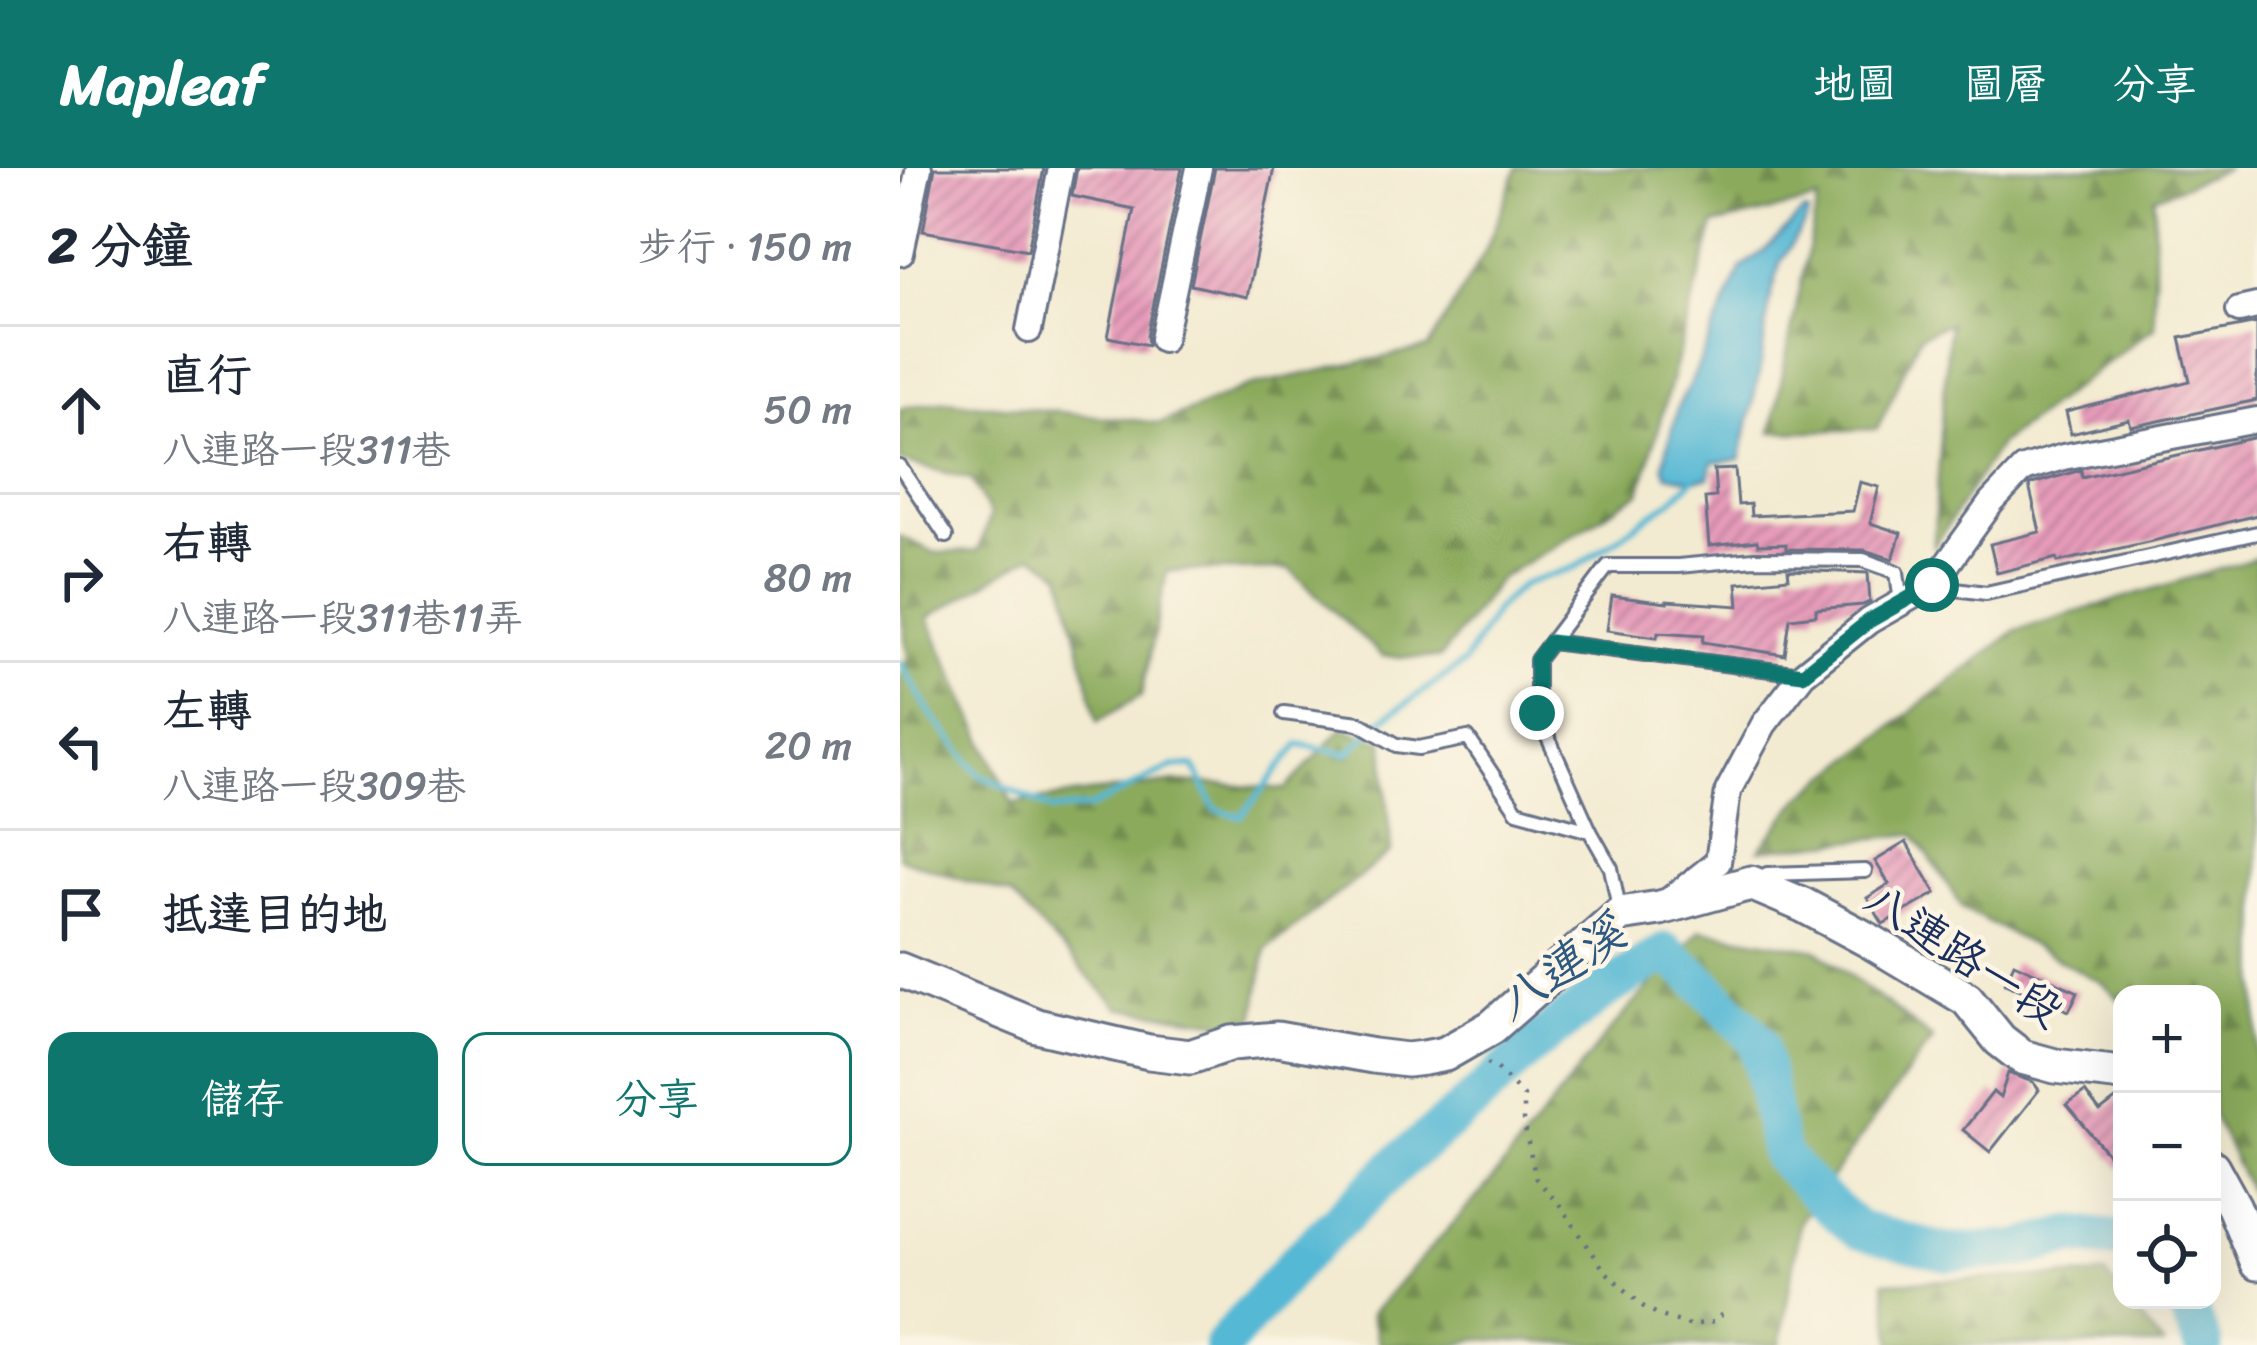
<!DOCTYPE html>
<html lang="zh-TW">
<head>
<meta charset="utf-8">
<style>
  body { margin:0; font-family:Sriracha,"LXGW WenKai TC",sans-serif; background:#f6f6f7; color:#1f2937 }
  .controls { position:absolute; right:36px; bottom:36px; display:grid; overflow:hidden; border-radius:24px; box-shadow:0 12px 48px #0002 }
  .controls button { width:108px; height:108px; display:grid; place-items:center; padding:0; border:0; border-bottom:3px solid #e0e1e3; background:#fff; color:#1f2937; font:60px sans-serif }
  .stop { position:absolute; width:36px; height:36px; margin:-27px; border:9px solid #0f766e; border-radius:50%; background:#fff }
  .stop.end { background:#0f766e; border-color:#fff; box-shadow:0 3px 12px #0008 }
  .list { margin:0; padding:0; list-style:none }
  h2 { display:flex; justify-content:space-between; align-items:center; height:156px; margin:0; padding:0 48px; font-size:51px }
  h2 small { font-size:39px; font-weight:400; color:#747a83 }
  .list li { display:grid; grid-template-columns:78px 1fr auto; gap:36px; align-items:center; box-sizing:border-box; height:168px; padding:0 48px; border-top:3px solid #e0e1e3 }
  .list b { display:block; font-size:45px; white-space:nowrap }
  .list p { margin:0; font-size:39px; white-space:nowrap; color:#747a83 }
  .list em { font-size:39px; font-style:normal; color:#747a83 }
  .actions { display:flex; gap:24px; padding:36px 48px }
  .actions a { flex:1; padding:27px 0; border:3px solid #0f766e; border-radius:24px; text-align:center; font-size:42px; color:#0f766e }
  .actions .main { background:#0f766e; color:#fff }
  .icon { flex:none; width:66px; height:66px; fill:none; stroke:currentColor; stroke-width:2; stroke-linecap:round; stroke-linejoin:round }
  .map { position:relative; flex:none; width:1357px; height:1177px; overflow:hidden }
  header { display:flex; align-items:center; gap:72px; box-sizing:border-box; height:168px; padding:0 60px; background:#0f766e; color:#fff }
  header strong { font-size:57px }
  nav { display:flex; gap:66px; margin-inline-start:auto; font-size:42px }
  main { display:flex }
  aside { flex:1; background:#fff }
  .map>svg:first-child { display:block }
</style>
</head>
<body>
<header>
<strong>Mapleaf</strong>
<nav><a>地圖</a><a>圖層</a><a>分享</a></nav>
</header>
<main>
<aside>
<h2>2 分鐘<small>步行 · 150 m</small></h2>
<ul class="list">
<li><svg class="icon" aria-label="ahead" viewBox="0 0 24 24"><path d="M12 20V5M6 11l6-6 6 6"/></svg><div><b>直行</b><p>八連路一段311巷</p></div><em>50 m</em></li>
<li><svg class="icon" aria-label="right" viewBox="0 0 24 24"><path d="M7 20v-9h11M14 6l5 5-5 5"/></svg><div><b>右轉</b><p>八連路一段311巷11弄</p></div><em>80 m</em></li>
<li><svg class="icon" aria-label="left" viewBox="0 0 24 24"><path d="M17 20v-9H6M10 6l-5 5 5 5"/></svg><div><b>左轉</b><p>八連路一段309巷</p></div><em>20 m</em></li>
<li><svg class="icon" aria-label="arrive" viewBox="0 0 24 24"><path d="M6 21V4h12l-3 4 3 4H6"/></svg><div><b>抵達目的地</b></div></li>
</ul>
<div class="actions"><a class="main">儲存</a><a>分享</a></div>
</aside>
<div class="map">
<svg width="1357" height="1177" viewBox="0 0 1357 1177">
  <defs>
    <pattern id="forest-firs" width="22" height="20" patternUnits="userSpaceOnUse" patternTransform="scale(3)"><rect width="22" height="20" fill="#8baa5c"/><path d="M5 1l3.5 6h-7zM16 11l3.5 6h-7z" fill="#718b4f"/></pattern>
    <pattern id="building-hatch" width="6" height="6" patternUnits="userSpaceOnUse" patternTransform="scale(3)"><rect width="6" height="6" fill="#e69bb9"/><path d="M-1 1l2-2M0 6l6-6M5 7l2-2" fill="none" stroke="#ba7f9a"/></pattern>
  </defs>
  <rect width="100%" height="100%" fill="#fcf5e5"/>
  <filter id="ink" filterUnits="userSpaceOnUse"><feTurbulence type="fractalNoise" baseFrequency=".00833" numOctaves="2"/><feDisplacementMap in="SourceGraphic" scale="24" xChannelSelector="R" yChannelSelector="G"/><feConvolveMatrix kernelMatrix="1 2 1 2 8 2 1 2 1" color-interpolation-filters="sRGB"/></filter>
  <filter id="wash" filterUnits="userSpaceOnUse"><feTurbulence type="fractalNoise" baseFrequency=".004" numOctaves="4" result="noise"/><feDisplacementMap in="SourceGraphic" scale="48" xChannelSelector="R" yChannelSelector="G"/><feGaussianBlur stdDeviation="2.7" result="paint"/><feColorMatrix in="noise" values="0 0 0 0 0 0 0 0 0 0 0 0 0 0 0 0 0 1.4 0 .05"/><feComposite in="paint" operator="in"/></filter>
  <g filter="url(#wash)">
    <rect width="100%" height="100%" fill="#f3ebd1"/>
    <g fill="url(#forest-firs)" stroke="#536c5d" stroke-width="3">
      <path d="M617 0H1328L1254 29V159L1100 275 1033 380 1049 155 1020 168 977 261 871 264 918 32 814 57 740 325 599 411 540 490 482 488 389 401 267 403 242 527 198 553 162 406 133 387 28 450 112 635 277 614 386 621 442 560 484 574 491 684 366 781 353 858 219 840 110 727 0 690V506L8 490 0 435V368L36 385 78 383 90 347 72 311 0 293V240L46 232 260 255 349 218 528 180 585 84Z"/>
      <path d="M1357 390V1039L1312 946V826H1222V834L1202 815 1063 740 1014 666 859 682 900 630 1116 462Z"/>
      <path d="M800 762 917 782 1032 871 900 1053 880 1177H697L576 1171 559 1177H479L470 1147 589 1016 707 866Z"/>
      <path d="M1206 1107 1222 1127V1132H1226L1263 1177H993L984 1114Z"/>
    </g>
    <path fill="#55b8d4" stroke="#387499" stroke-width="3" d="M903 44 908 45 906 53 880 95 869 136 861 196 840 292 812 295 809 310 793 312 767 307 763 298 777 240 792 212 841 100 864 83Z"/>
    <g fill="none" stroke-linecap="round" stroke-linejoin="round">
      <path stroke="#55b8d4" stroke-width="6" d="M0 494 31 546 79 606 153 642 191 639 274 598H294L315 641 341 649 399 576 448 586 479 554 564 495 596 441 623 416 676 399 772 332 793 312"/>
      <g stroke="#55b8d4" stroke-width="39">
        <path d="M1284 1132 1303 1177"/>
        <path d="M323 1177 396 1094 502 992 571 935 631 879 705 822 765 784 806 818 858 873 880 987 922 1031 958 1062 1048 1085 1120 1081 1172 1067 1222 1072"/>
      </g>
    </g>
    <g id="blocks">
      <g fill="url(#building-hatch)">
        <path d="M35 0H144L128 82 23 63Z"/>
        <path d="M177 0H282L247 168 248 177 208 169 234 41 172 28Z"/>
        <path d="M315 0H374L347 129 291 117Z"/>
        <path d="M1357 155V232L1231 259 1229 252 1171 266 1166 244 1290 213 1280 170Z"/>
        <path d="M1357 269V347L1257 372 1158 394 1157 390 1097 405 1090 376 1140 364 1129 318 1132 316 1181 302 1182 309Z"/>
        <path d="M835 301 838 337 850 336 851 348 953 343 960 314 979 319 970 355 1001 365 993 391 964 382 886 381V376L858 377 857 373 809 378 805 330 816 329 814 302Z"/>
        <path d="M888 402 968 405 970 434 963 437 916 441V447L890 450 885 487 803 474 804 467 758 464 757 469 707 462 712 428 767 435V433L839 438 837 415 889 410Z"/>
        <path d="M1006 674 1036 725 983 756 967 730 989 716 975 693Z"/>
        <path d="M1114 795 1178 824 1169 843 1105 815Z"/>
        <path d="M1108 905 1133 914 1139 922 1090 984 1063 962 1093 924 1100 930Z"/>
        <path d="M1185 924 1200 944 1222 927V1003L1167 937Z"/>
      </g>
    </g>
  </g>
  <g filter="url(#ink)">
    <use href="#blocks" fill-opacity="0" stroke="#677186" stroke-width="3"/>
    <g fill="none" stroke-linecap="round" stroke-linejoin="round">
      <g stroke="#677186" stroke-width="18">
        <g id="lane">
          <path d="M0 299 46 368"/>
          <path d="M1033 418 1086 425 1357 365"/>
          <path d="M651 474 902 506"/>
          <path d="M384 545 459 555 497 577 519 580 568 570 617 643 690 663 711 700 720 745"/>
          <path d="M690 663 637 545V492L708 398H778L854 391 963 392 997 404 1001 435"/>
          <path d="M858 711 867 706 965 703"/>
        </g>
      </g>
      <g stroke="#677186" stroke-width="30">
        <g id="street">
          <path d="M1 85 19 0"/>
          <path d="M1339 142 1357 138"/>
          <path d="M129 162 161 0"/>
          <path d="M263 171 299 0"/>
          <path d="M767 734 818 694 828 623 864 556 903 506 969 453 1032 417 1091 335 1123 301 1163 289 1357 252"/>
        </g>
      </g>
      <g stroke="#677186" stroke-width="39">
        <g id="secondary">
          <path d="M0 802 137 858 249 884 290 889 332 875 377 871 473 888 507 892 524 890 545 886 592 859 720 746 760 740 851 715 903 737 970 773 1067 831 1100 872 1122 889 1155 898 1222 906"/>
          <path d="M1312 999 1334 1039 1357 1095"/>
        </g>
      </g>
      <path stroke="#677186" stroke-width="4.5" stroke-dasharray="3 9" stroke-linecap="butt" d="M587 895 596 899 623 928V952L636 1011 659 1036 705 1103 744 1139 761 1148 789 1157 814 1154 825 1143"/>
      <use href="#lane" stroke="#fff" stroke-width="12"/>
      <use href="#street" stroke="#fff" stroke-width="24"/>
      <use href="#secondary" stroke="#fff" stroke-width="33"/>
    </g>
  </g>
  <g fill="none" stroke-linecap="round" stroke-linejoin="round" filter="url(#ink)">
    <path stroke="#0f766e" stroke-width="15" d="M637 545V492L650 474 903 506 969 453 1032 417"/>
  </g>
  <g text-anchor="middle" stroke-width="9" stroke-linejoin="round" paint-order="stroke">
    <g font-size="45" fill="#1b2f5e" stroke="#fcf5e5">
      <text transform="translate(1064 786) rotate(33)" y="16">八連路一段</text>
    </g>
    <g font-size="48" font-style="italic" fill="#2c5881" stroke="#fcf5e5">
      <text transform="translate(660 799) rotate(-35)" y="17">八連溪</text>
    </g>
  </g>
</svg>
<div class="controls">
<button>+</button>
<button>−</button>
<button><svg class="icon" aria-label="locate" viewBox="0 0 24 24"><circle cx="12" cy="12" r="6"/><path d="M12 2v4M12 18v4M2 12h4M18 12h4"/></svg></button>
</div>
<div class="stop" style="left:1032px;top:417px"></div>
<div class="stop end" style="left:637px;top:545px"></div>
</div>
</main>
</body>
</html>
